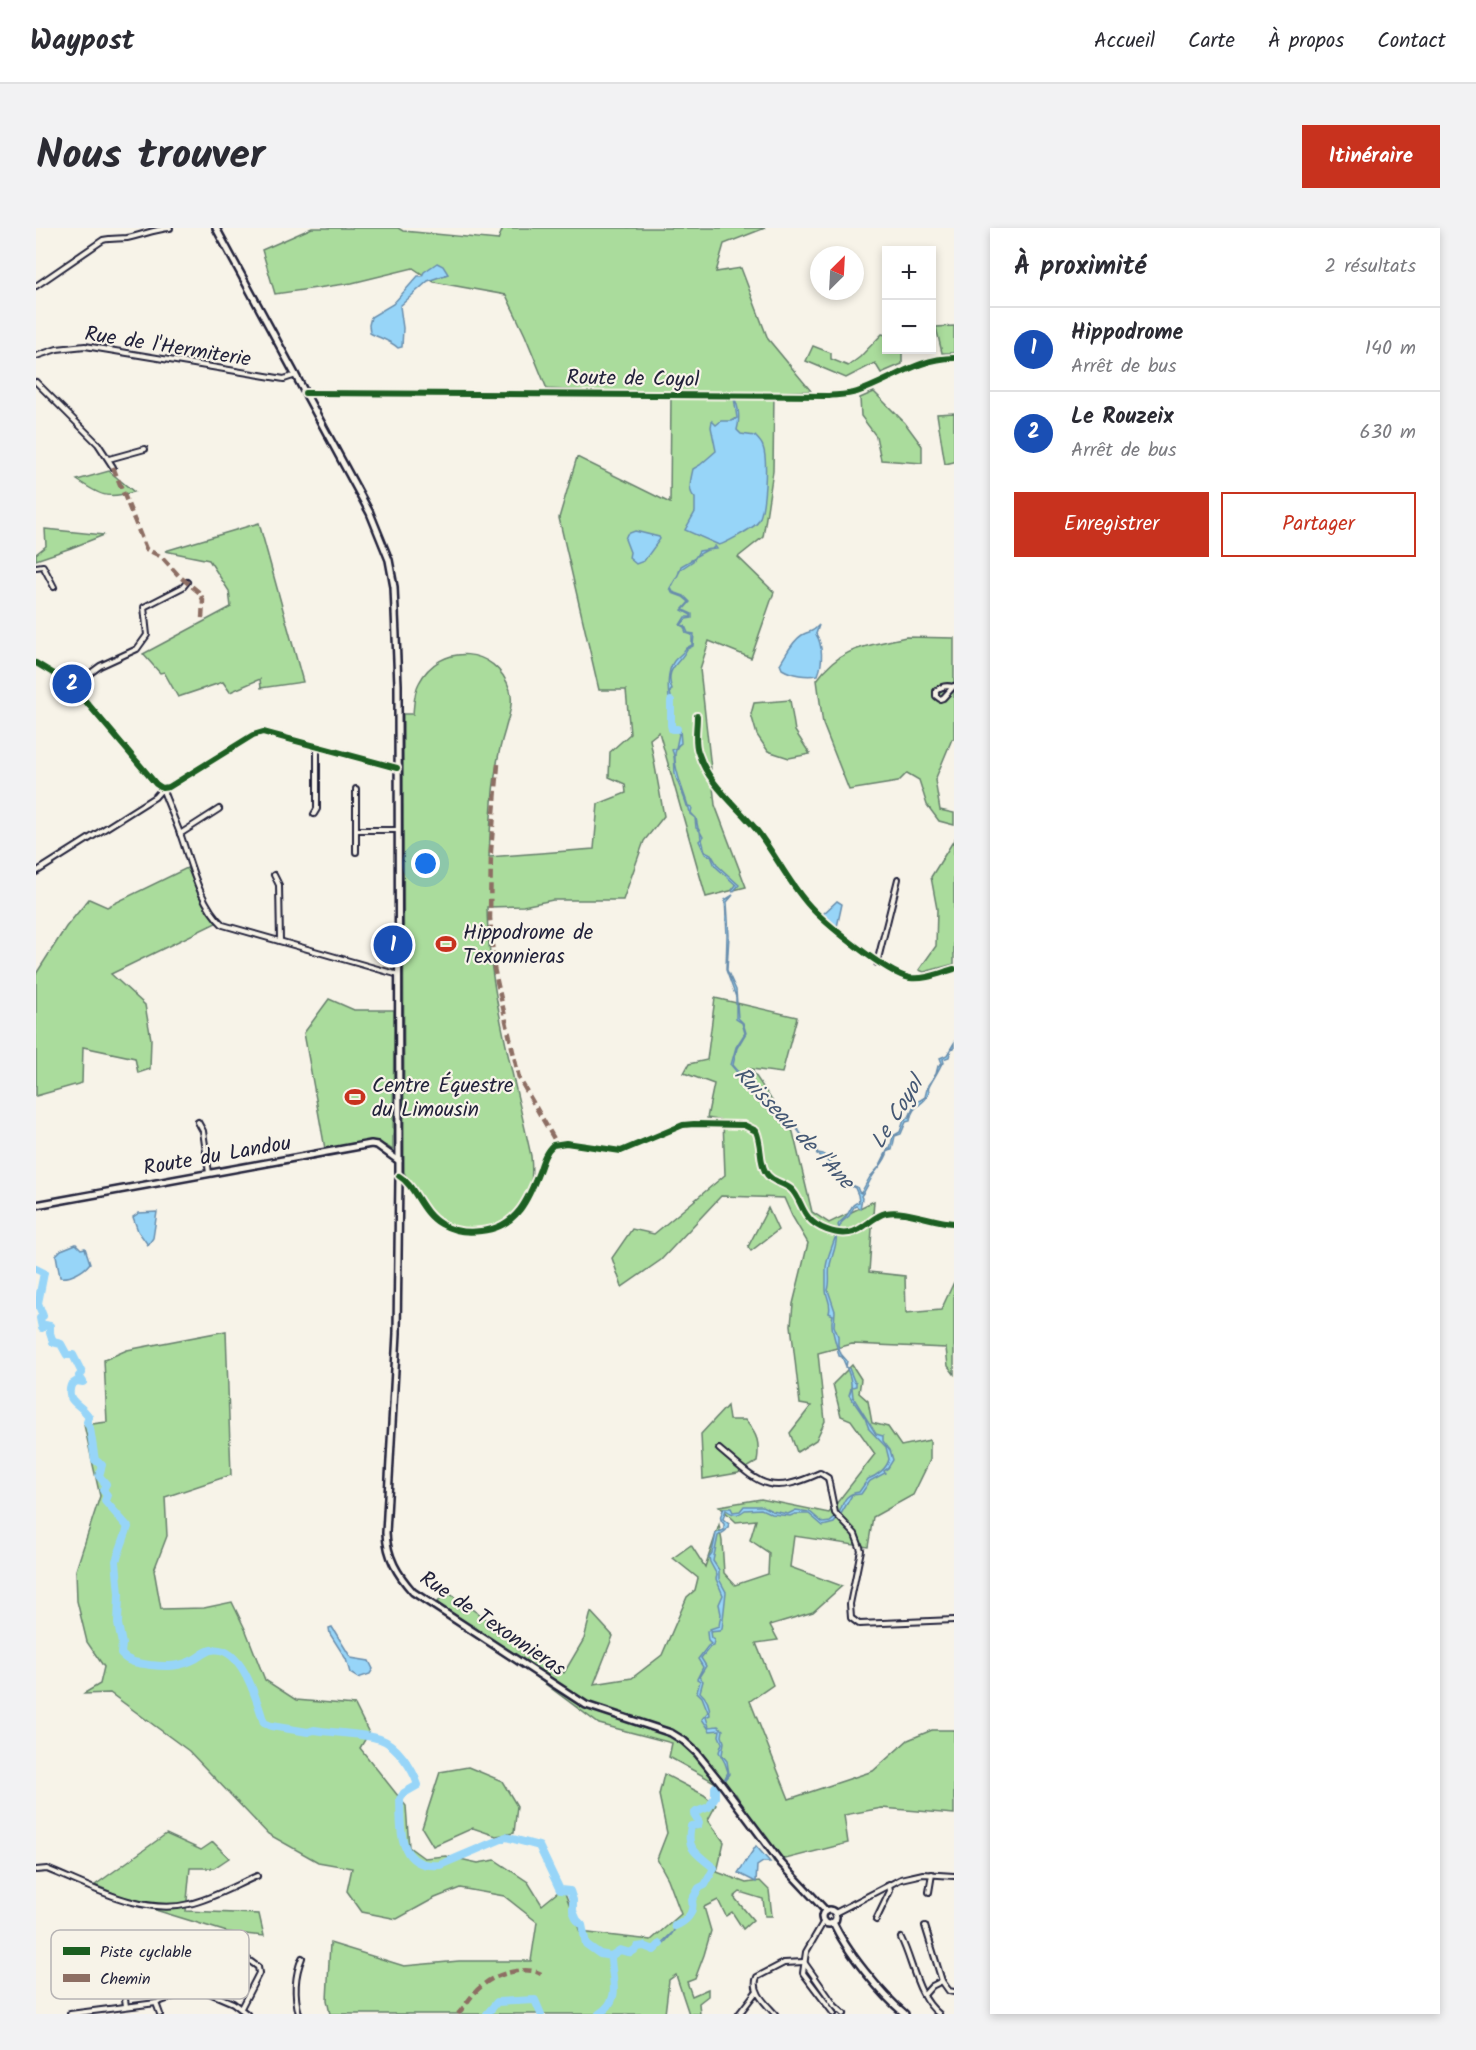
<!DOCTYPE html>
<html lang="fr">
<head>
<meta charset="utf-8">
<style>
  body { margin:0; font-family:Kalam,sans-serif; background:#f2f2f3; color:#2b2b33 }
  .controls { position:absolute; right:18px; top:18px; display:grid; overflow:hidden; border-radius:0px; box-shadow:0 3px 9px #0003 }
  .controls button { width:54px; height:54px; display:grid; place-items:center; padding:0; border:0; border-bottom:2px solid #e1e1e2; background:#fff; color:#2b2b33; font:30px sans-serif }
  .compass { position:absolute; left:774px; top:18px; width:54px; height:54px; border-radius:50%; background:#fff; box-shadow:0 3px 9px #0003; rotate:24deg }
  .you { position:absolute; left:390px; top:636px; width:21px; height:21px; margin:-15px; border:4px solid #fff; border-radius:50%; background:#1a73e8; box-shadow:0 0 0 9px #1a73e833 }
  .badge { display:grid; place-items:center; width:39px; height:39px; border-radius:50%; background:#c8321e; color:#fff; font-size:20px; font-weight:700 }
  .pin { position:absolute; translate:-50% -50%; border:3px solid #fff; box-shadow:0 2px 6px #0006 }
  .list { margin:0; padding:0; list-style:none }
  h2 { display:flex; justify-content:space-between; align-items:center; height:78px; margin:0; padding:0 24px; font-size:26px }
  h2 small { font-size:20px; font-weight:400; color:#7c7c81 }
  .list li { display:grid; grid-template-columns:39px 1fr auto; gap:18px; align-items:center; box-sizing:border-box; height:84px; padding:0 24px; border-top:2px solid #e1e1e2 }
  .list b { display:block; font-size:22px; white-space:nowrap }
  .list p { margin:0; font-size:20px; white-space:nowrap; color:#7c7c81 }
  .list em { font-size:20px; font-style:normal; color:#7c7c81 }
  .actions { display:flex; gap:12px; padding:18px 24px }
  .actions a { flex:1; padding:14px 0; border:2px solid #c8321e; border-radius:0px; text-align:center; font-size:21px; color:#c8321e }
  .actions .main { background:#c8321e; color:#fff }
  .map { position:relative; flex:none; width:918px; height:1786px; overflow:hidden; border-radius:0px }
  header { display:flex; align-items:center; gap:36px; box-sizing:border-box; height:84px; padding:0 30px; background:#fff; border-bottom:2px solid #e1e1e2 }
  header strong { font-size:28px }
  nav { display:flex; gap:33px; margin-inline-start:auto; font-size:21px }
  .intro { display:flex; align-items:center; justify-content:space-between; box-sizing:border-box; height:144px; padding:0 36px }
  h1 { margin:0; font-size:42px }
  .button { padding:15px 27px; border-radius:0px; background:#c8321e; color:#fff; font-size:21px; font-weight:700 }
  main { display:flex; gap:36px; padding:0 36px }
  aside { flex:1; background:#fff; border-radius:0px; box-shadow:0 3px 9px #0003 }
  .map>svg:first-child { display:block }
</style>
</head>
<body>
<header>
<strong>Waypost</strong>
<nav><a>Accueil</a><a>Carte</a><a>À propos</a><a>Contact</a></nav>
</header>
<div class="intro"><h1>Nous trouver</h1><a class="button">Itinéraire</a></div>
<main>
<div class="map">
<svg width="918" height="1786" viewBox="0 0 918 1786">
  <rect width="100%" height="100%" fill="#f7f3e8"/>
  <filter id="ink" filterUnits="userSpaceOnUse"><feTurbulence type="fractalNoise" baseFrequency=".0167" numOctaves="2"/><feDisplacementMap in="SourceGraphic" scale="12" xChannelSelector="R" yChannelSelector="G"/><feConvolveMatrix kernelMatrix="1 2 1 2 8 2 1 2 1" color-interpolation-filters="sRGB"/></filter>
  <g filter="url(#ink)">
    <g fill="#aadc9c" stroke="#667f6c" stroke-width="1.5">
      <path d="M276 0H362L367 3 462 12 467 0H729L688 16 680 44 705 40 732 111 775 163 738 164 737 243 727 309 702 329 738 364 715 430 673 413 664 441 679 577 710 659 670 669 623 504 614 511 628 588 608 613 587 672H517L487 678 451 679C452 761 478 847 495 928 496 937 496 947 495 955 488 993 440 1013 407 994 390 984 376 962 368 944L367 486H377C378 476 378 464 383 455 404 414 460 418 474 462 478 475 472 490 469 502 456 543 455 586 453 629L558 621 562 576 590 565 589 556 573 549 574 524 594 506 590 462H563L523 290 541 229 634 275 635 167 511 161 489 107 470 67 398 54 377 40 316 55 239 66 226 22Z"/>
      <path d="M918 98V125H906L900 99Z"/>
      <path d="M846 106 850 107V122H869L866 124V136L845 145 839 135 810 150 770 133 777 118 795 125V131L812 138 824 129Z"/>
      <path d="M838 164 869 195 886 218V235L845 232 840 208 825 188 824 170Z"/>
      <path d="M918 185V234L909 236 901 186Z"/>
      <path d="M73 243 98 264C70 271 65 268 41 252Z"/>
      <path d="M223 295 267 454 225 460 224 451 194 464 187 454 142 469 128 444 124 445 107 426 195 379 193 363 173 332 129 323Z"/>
      <path d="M9 301 68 307 35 320 0 332V326L10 318Z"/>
      <path d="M870 409 918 410V511H916L899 552 904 582 918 585V597L903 593 891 577 883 552 871 545 862 554 813 562 787 496 781 452C805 418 833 418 870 409Z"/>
      <path d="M754 472 759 503 774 526 753 530 732 523 721 507 715 486 718 475Z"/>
      <path d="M918 612V736L888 744 883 742 900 718 901 681 895 649Z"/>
      <path d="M151 640 180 695 75 746 109 777 115 811 114 841 102 845 99 830 47 819 46 855 0 868V746L30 699 53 671 71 679Z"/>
      <path d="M679 770 761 789 746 845 715 841 757 904 776 984 793 995 838 973 833 1044 869 1048 870 1085 905 1082 918 1054V1146L912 1138 910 1120 816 1116 782 1125 789 1193 780 1212 761 1224 754 1205 775 1178 764 1176 755 1097 757 1076 772 1015 756 988 748 970 685 968 625 1032 586 1059 576 1030 596 1001 618 1006 689 947 687 893 671 890 678 856 648 845 653 836 671 832Z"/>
      <path d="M293 771 318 782H358L357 922C336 907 312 917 289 921L268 805Z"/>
      <path d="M732 980 742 1002 715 1023 712 1019Z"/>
      <path d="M190 1103 195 1247 129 1269 131 1308 118 1342 125 1381 168 1380 196 1374 210 1403 229 1452 260 1472 319 1477 333 1505 324 1520 370 1578 373 1619 388 1630 410 1628 442 1635 459 1632 492 1654 506 1677 527 1660 544 1704 615 1712 645 1686 632 1651 621 1631 631 1605 623 1567 628 1546 668 1567 680 1577 672 1592 688 1614 681 1644 710 1655 724 1653 733 1662 736 1688H729L727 1671 704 1664 698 1669 717 1692 707 1701 696 1684 690 1688 682 1672 668 1679 675 1703 668 1727 659 1751 651 1754 656 1768 672 1761V1768L663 1775 664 1786H653L640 1747 633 1752 629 1786H294L291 1772 294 1715 368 1738 423 1733H495L501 1694 468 1668 424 1660 399 1670 361 1691 326 1684 311 1663 316 1640 282 1634 232 1606 153 1523 74 1465 47 1466 64 1456 68 1439 51 1414 41 1373 40 1342 64 1268 48 1197 71 1194 68 1132 91 1122Z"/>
      <path d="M816 1137 825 1151 823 1165 832 1173 836 1195 852 1199 865 1218 894 1212V1232L877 1267 837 1289 832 1319 758 1308 754 1339 806 1358 777 1384 734 1397 742 1412 720 1415 737 1457 714 1473 753 1571 837 1543 872 1512 896 1502H918V1586L846 1580 808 1587 812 1615 738 1634 700 1566 633 1529 636 1515 563 1496 401 1375 411 1364 528 1445 548 1411 555 1384 577 1408 558 1456 596 1450 626 1427 651 1369 659 1362 662 1350 637 1330 655 1317 669 1339 683 1297 686 1313 688 1345 699 1357 732 1346 733 1325 714 1312 720 1292 700 1294 683 1278 725 1271 793 1285 839 1226 815 1192 805 1188 797 1156Z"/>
      <path d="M691 1178 693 1192H709C722 1207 724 1215 721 1234L702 1245 667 1251 665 1206Z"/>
      <path d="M432 1539 466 1553 481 1578 478 1605 460 1608 437 1600 397 1618 386 1600 404 1544Z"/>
      <path d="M130 1606 165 1622 177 1614 193 1630 178 1640H154L150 1683 223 1686 228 1708 191 1704 113 1680 59 1657Z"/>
    </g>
    <g fill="#97d5f8" stroke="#688dac" stroke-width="1.5">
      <path d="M401 35 407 38 412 46 392 53 364 78 367 100 366 119 362 120C354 112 343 110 334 105L333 97 335 89 357 76 382 48H386L388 44Z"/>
      <path d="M698 170C703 178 704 192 701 202L705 206 719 208C722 211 726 215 727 219 732 232 729 283 722 294 718 300 688 316 683 317L649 302 659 284V270C651 263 655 250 657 241L664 237 680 223 675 199 676 193 680 197 685 193H696L701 190Z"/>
      <path d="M599 303 623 309 624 311 608 333 600 336 593 330 594 324 589 311 591 306Z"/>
      <path d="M679 318 681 321 671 322 660 328 657 333 645 341 635 360 637 364 648 368 654 374 647 382 656 386V390L650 391 645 397 649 398 652 405 658 406 657 418 651 421C644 436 628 440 636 461L634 464 635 469 634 483C633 469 629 445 638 433 642 428 646 427 650 420L656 417V407L650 405 648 399 644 397 649 389H655V387L646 382 653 374 647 369 636 365 634 360 642 347 645 338 659 330 663 323 676 321Z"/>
      <path d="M783 397 780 406C787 417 787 435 782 447 770 449 756 447 746 441L744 436C750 427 756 413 766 407 775 402 775 406 783 397Z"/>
      <path d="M635 497 644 501 645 515C630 524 647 561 652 578L656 579 655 585 660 590 662 600 667 609 666 612 669 623 675 626 682 638 703 657 697 664 696 662 700 657 679 638 675 628 669 626 663 613 665 611 664 603 660 600 659 590 654 586 653 580 651 578C648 567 642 557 639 546 638 539 640 530 636 522L640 520 643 506 640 502H635Z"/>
      <path d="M697 667 691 674 693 707 691 742 700 762 702 790 707 795 710 805 701 820 697 837 714 857 738 876 755 895 762 899C762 907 772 910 774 918L778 917 782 925 787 926 813 956 821 959 823 964 825 965 834 949 843 939 852 921H854L857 908 864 904 868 892 873 889 879 876 889 869 892 857 900 846 902 838 906 835 904 830 911 827 918 815V820L915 821 913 829 907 831 908 835 905 837C902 844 897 851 894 857 890 865 895 859 892 867 888 877 875 877 874 893L870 894 865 906 859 908 856 922 852 923C850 934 840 941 835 951 831 958 830 962 825 968L826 970 824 981 820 978 818 979 813 988 806 994 803 1000 802 997C804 992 809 991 811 987 816 980 815 976 823 974L822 967 819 960 807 953C802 944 791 930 781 926L778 918 774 919 761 901 735 876 729 873 714 860 695 837 700 819 709 805 706 795 700 791V769L690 742 691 707 689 672Z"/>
      <path d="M801 673 806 676 801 699 786 687Z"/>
      <path d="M121 984 117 1010 112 1017 102 1003 97 989 103 985Z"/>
      <path d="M800 1007C802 1015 796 1027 794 1037 792 1045 795 1054 792 1062L799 1083 798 1098 802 1108V1117L805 1126 811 1133 810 1139 813 1140 818 1153 820 1154V1158L816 1159 817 1169 840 1206 847 1208V1213L854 1222 857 1232 852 1240 848 1243 849 1245 834 1253 825 1266 816 1267 805 1286 803 1285C808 1273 809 1266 823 1264L832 1251C840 1248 851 1241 853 1231L850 1219 833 1201 829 1190 813 1167C819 1155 811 1141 806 1129L803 1128C801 1116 793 1099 797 1087L793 1085C796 1075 790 1070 790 1062 790 1055 790 1047 790 1039 791 1029 797 1017 800 1007Z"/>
      <path d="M40 1016 45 1021 49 1020 54 1035C48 1043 34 1051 24 1049L20 1027 25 1022Z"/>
      <path d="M708 1278H726L736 1283 752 1286 760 1282 774 1284 787 1295 794 1294 799 1290 801 1291 798 1295 787 1298 773 1286H759L754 1288 736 1286 725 1281 709 1282C701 1288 699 1288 690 1282L687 1291 693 1296C691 1304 687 1304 682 1308L677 1333 683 1342V1351L690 1364 686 1401 683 1403 674 1404 675 1410 678 1412 677 1418 674 1419 665 1430 670 1438 663 1449 667 1453 664 1464C671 1470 674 1478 674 1487L670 1489 673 1499 682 1498 687 1502 686 1508 688 1514 686 1527 691 1533 693 1546 687 1554 692 1544 689 1535 683 1524 686 1515 683 1508 684 1502 674 1503 666 1491 672 1484 666 1469 661 1464 664 1453 661 1451 667 1439 662 1431 672 1418 675 1416 672 1413 671 1404 674 1401 683 1398 685 1386 683 1376 687 1367 680 1351 681 1347 674 1334 673 1329 676 1325 680 1305 688 1302V1296C682 1290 685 1287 688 1280H695L697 1284 704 1283Z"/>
      <path d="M296 1399 315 1430 333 1433 337 1441 334 1446 322 1450 314 1445 310 1431 294 1406 293 1400Z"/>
      <path d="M681 1557 680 1568 674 1581 660 1586 664 1592V1598L662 1600 656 1601C656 1605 655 1612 656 1616 658 1629 675 1631 679 1641L675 1643 670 1657C663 1662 659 1666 657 1675L659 1678C655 1689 650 1694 640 1699 637 1706 625 1720 617 1723L608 1719 601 1720 598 1725 591 1727 584 1723 577 1729C574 1747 591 1780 563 1786 586 1773 575 1749 575 1728L584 1722C592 1723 596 1727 601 1719L608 1718 618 1722 637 1704 639 1698C651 1693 657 1686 656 1672L663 1660 669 1657 677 1639C662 1625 650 1623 655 1598L662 1597 663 1594 658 1586 660 1584C669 1580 681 1576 678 1563Z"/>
      <path d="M720 1618 734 1634H727L721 1638 720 1654 702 1645Z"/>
    </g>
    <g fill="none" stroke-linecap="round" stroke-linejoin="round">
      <path stroke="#688dac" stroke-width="1.5" d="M881 874 890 869"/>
      <g stroke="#97d5f8" stroke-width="8">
        <path d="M635 473V497L636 501H641"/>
        <path d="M0 1041 8 1045 2 1075 7 1088 4 1090 6 1100 9 1097 14 1098V1105L17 1114 25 1116 31 1127H37L46 1145 43 1148 47 1154 41 1153 35 1157C29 1175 45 1175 53 1189L51 1194 54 1200 59 1232 66 1237 63 1248 70 1256 67 1262 71 1267 69 1273 92 1299 80 1333 83 1366 82 1396 86 1416 85 1426C93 1435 103 1435 114 1437 130 1439 144 1439 159 1431 164 1428 170 1423 175 1422 206 1416 221 1473 228 1495L235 1498 272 1504 278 1502C297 1505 326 1505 344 1511 360 1516 377 1541 382 1557L368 1565 364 1571C365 1601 361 1641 404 1637L470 1609 503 1618 524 1662 534 1663 537 1672V1683L541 1692 546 1697 550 1716 564 1726 575 1728C575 1751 587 1771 563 1786"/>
        <path d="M639 1698C649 1694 659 1686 656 1672L663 1660 669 1657 678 1640C662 1626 649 1622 655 1598L662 1597 663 1594 658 1586 660 1584 673 1579 679 1569V1559L684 1555"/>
        <path d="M575 1728 584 1722C591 1724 596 1727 601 1719L608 1718 618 1722 624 1716"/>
        <path d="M451 1786 461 1774 499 1772 505 1786"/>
      </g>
      <g stroke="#22223b" stroke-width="8">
        <g id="street">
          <path d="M0 58 67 12C76 10 83 11 91 10 106 7 119 1 134 0"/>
          <path d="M0 128 21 121 49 118 248 151 260 147"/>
          <path d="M0 154 62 216 77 239"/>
          <path d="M269 165 793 168C802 167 812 167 821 164 854 153 882 130 918 130"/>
          <path d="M73 231 109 221"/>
          <path d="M0 339 7 338 18 359"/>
          <path d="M0 435 35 456 120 556 126 560 133 559 217 507 227 504 361 540"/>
          <path d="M37 458 64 438 101 421 111 407 108 379 147 359 151 354"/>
          <path d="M917 459C910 457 905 458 900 463V468L904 471 907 470 917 459 918 458"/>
          <path d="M661 488C661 501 658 512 662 524 672 556 699 576 719 600 738 624 751 652 771 675 787 694 851 746 874 750 889 752 904 745 918 741"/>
          <path d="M126 560C132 576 139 592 145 608 155 637 164 676 187 697L363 747"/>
          <path d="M320 561V602H361"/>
          <path d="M278 586 281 581V518"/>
          <path d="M144 606 183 581"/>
          <path d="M320 624V602"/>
          <path d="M0 644 119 569 126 561"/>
          <path d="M238 647 243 657 244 713"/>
          <path d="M841 735 862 651"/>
          <path d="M162 894 167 903 173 945"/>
          <path d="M363 948C380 958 384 984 405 996 417 1003 431 1005 445 1003 481 1000 493 970 504 941 507 932 510 923 517 917L530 915 585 923 647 897 658 896 708 897 720 903C726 917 723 932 729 943 734 954 747 954 755 961 763 968 765 981 772 989 780 1000 800 1007 813 1005 828 1003 836 988 850 985 869 981 897 994 918 995"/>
          <path d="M683 1221C723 1255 731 1269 784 1245L792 1250 799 1285 819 1306 825 1322 814 1376 815 1390 823 1396 918 1392"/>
          <path d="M0 1642 11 1641C53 1658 107 1688 153 1676 176 1671 200 1657 221 1648"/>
          <path d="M893 1664 896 1646"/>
          <path d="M799 1685 865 1651 887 1646 918 1648"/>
          <path d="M840 1692 854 1663 853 1656"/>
          <path d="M788 1693 770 1724 767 1745 798 1786"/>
          <path d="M889 1698 906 1753 913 1763 918 1764"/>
          <path d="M865 1710C877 1734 881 1769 903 1786"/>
          <path d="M188 1714 222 1739 223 1745 205 1780"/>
          <path d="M78 1721 83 1729 90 1778"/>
          <path d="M768 1734 799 1778 808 1786"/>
          <path d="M164 1761 191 1708"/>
          <path d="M888 1767 896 1758 906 1753"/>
          <path d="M131 1769 134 1726 137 1715"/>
          <path d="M120 1775 124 1786"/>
          <path d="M34 1786 120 1775 155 1762 164 1761 197 1775 211 1786"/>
          <path d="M263 1786C258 1767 258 1749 266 1730"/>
          <path d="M703 1786 720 1764"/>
          <path d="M739 1786C730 1776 715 1763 721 1749L748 1735 768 1734"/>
        </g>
      </g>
      <g stroke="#22223b" stroke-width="10">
        <g id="secondary">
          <path d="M180 0 334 285 353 332 358 359 362 457 363 948 361 1105 350 1305C351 1329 361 1346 377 1364L550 1477 635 1505 648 1513 661 1525 685 1555 745 1635 790 1683"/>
          <path d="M0 977 335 916 341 917 363 933"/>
          <circle cx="793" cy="1689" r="7"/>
          <path d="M797 1694C810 1723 845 1766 869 1786"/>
        </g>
      </g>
      <use href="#street" stroke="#f7f3e8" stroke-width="4"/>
      <use href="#secondary" stroke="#f7f3e8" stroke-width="5"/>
      <g stroke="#8d6e63" stroke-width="4.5" stroke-dasharray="9 4.5" stroke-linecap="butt">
        <path d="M77 239 110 321 126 329 143 348 164 365 167 372 166 391"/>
        <path d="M462 536 455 623 454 690 458 740 483 850 521 916"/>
        <path d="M422 1786C430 1777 437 1764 447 1757 459 1746 491 1737 505 1746"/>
      </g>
      <g stroke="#f7f3e8" stroke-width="10">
        <g id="cycleway">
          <path d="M269 165 793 168C802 167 812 167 821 164 854 153 882 130 918 130"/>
          <path d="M0 435 35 456 120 556 126 560 133 559 217 507 227 504 361 540"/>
          <path d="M661 488C661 501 658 512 662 524 672 556 699 576 719 600 738 624 751 652 771 675 787 694 851 746 874 750 889 752 904 745 918 741"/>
          <path d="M363 948C380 958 384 984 405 996 417 1003 431 1005 445 1003 481 1000 493 970 504 941 507 932 510 923 517 917L530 915 585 923 647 897 658 896 708 897 720 903C726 917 723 932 729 943 734 954 747 954 755 961 763 968 765 981 772 989 780 1000 800 1007 813 1005 828 1003 836 988 850 985 869 981 897 994 918 995"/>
        </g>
      </g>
      <use href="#cycleway" stroke="#1b5e20" stroke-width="6"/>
    </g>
  </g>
  <defs>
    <g id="stadium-bare" transform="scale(1.62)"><path d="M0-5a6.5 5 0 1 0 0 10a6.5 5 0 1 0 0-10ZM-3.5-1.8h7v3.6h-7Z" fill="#c8321e" stroke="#f7f3e8" stroke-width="2.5" paint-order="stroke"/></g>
  </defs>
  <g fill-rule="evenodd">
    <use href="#stadium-bare" x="410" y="716"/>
    <use href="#stadium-bare" x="319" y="869"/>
  </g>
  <g text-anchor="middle" stroke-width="4.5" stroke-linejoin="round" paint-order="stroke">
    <g font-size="21" fill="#22223b" stroke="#f7f3e8">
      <text transform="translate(132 118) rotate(9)" y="7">Rue de l'Hermiterie</text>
      <text transform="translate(597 150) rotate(1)" y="7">Route de Coyol</text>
      <text transform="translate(181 927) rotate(-10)" y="7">Route du Landou</text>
      <text transform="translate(457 1395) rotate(34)" y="7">Rue de Texonnieras</text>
    </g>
    <g font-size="21" fill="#22223b" stroke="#f7f3e8" text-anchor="start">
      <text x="427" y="711">Hippodrome de<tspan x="427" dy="24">Texonnieras</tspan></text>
      <text x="336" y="864">Centre Équestre<tspan x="336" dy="24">du Limousin</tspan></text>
    </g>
    <g font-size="22" font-style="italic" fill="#455874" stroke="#f7f3e8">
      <text transform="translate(860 884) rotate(-58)" y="8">Le Coyol</text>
      <text transform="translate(759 899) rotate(46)" y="8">Ruisseau de l'Ane</text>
    </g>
  </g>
  <rect x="15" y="1702" width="198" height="69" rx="9" fill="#f7f3e8" stroke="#b7b4b4" stroke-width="1.5"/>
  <rect x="27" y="1719" width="27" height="8" fill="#1b5e20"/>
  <rect x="27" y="1746" width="27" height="8" fill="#8d6e63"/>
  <g font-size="16" fill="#22223b">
    <text x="64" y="1729">Piste cyclable</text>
    <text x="64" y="1756">Chemin</text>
  </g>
</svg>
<div class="controls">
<button>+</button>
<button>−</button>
</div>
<svg class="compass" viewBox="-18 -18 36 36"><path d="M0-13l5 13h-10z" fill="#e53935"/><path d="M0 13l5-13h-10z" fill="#7c7c81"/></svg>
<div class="you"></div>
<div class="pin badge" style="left:357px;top:717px;background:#1a4fb4">1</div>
<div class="pin badge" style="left:36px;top:456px;background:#1a4fb4">2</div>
</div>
<aside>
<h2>À proximité<small>2 résultats</small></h2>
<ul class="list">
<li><span class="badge" style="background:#1a4fb4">1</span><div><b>Hippodrome</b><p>Arrêt de bus</p></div><em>140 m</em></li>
<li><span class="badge" style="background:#1a4fb4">2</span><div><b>Le Rouzeix</b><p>Arrêt de bus</p></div><em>630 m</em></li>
</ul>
<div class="actions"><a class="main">Enregistrer</a><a>Partager</a></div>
</aside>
</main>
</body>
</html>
